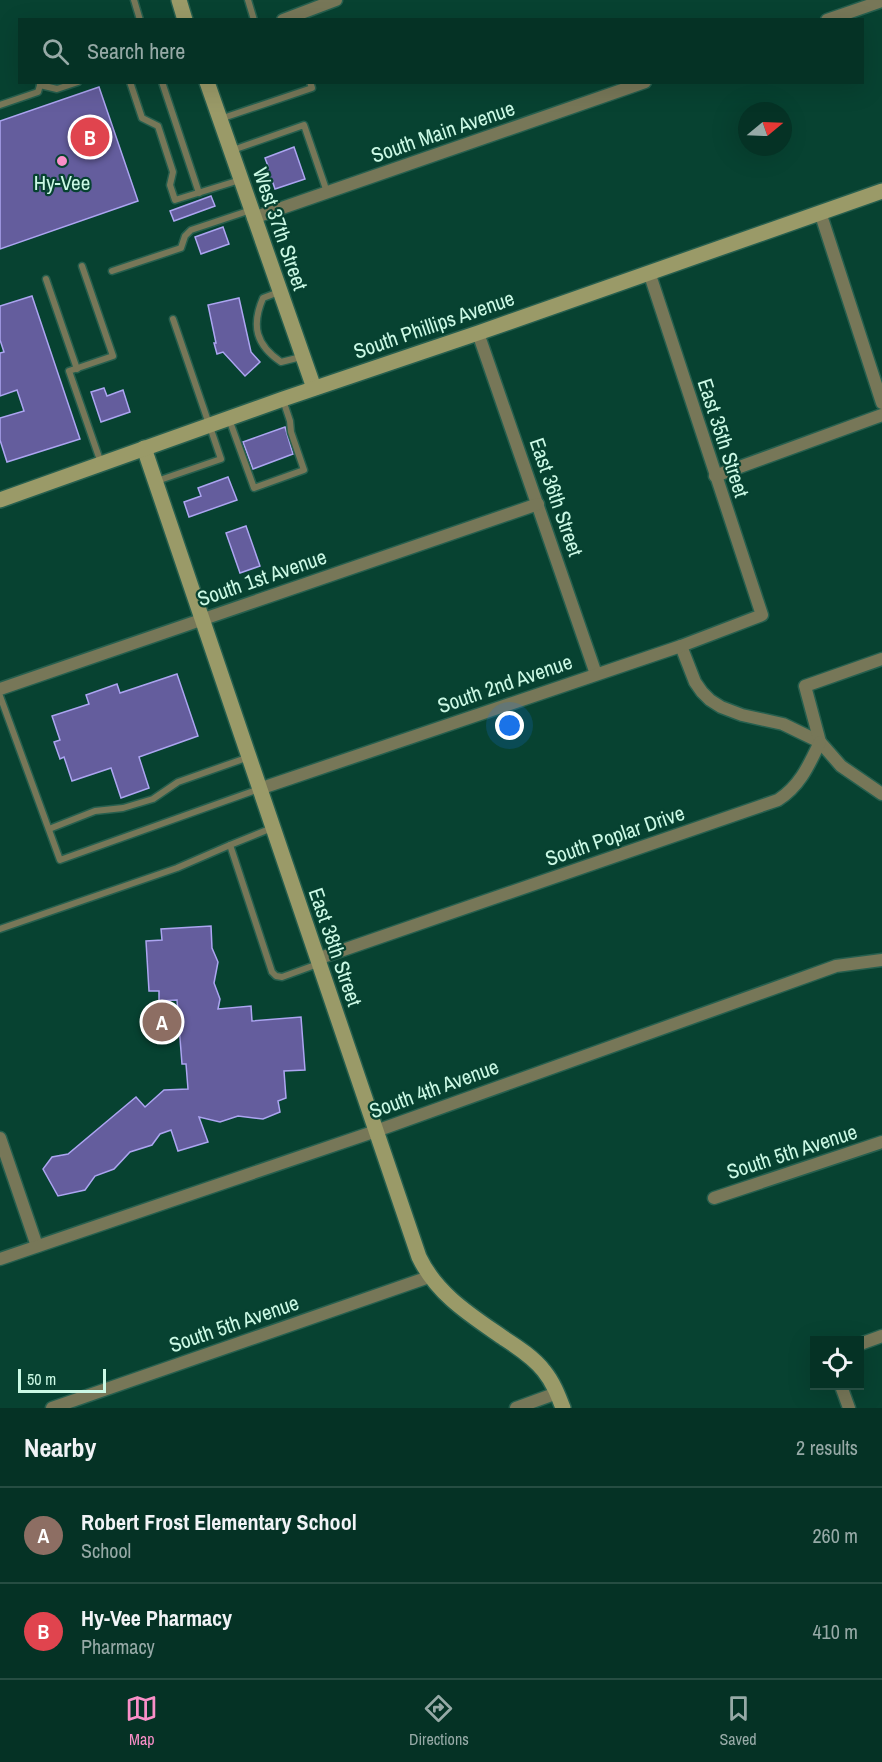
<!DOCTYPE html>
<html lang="en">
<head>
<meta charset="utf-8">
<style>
  body { margin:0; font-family:"Archivo Narrow",sans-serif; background:#0e3a2d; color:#f1f3f6 }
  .controls { position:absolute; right:18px; bottom:18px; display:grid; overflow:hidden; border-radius:0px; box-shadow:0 6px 24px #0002 }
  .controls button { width:54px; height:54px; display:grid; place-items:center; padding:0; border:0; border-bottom:2px solid #264d42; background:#053225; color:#f1f3f6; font:30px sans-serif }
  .compass { position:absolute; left:738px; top:102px; width:54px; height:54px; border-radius:50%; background:#053225; box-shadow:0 6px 24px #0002; rotate:71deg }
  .scale { position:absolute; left:18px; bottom:15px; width:88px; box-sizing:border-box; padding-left:6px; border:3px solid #cbf9e5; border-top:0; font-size:16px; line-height:21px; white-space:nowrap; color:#cbf9e5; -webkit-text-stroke:4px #074231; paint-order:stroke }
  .you { position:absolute; left:510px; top:726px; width:21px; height:21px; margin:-15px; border:4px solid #fff; border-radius:50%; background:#1a73e8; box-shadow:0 0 0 9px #1a73e833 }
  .badge { display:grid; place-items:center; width:39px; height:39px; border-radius:50%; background:#fa8fc8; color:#fff; font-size:20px; font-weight:700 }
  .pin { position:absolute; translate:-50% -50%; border:3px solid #fff; box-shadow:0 2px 6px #0006 }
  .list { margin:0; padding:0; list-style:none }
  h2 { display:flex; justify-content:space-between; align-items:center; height:78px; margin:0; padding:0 24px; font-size:26px }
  h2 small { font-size:20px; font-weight:400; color:#97aaa7 }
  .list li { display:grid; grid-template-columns:39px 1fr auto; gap:18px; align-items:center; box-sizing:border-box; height:96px; padding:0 24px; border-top:2px solid #264d42 }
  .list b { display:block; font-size:22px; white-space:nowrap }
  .list p { margin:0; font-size:20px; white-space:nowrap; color:#97aaa7 }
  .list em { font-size:20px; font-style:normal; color:#97aaa7 }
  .icon { flex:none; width:33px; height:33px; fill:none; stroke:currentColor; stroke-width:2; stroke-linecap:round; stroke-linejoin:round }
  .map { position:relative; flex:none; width:882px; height:1408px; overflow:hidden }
  .search { position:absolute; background:#053225; box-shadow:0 6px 24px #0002; left:18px; right:18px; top:18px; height:66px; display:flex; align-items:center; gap:15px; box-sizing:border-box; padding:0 21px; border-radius:0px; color:#97aaa7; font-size:22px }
  .sheet { height:270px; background:#053225 }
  nav { display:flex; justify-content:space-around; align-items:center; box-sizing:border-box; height:84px; border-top:2px solid #264d42; background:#053225; font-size:16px; color:#97aaa7 }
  nav a { display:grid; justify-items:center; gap:3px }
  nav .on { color:#fa8fc8 }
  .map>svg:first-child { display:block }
</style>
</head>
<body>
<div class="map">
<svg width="882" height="1408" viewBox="0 0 882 1408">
  <rect width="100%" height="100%" fill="#074231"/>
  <g fill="#645d9d" stroke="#aca5f1" stroke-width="1.5">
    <path d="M99 87 138 201 0 249V121Z"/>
    <path d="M294 147 305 179 275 189 272 180 269 181 264 167 268 166 265 158Z"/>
    <path d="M211 196 215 206 174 221 170 211Z"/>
    <path d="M223 227 229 244 201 254 195 237Z"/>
    <path d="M32 296 80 439 7 462 0 440V418L24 411 17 390 0 396V353L4 352 0 340V306Z"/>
    <path d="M239 298 251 352 260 362 245 376 223 352 217 354 214 343H216L208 305Z"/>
    <path d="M104 388 107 396 123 390 130 412 101 422 91 392Z"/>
    <path d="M285 427 293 454 253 469 243 442Z"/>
    <path d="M228 477 237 500 189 517 184 502 201 496 198 488Z"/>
    <path d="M246 526 260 566 240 573 226 533Z"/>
    <path d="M177 674 198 736 139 757 149 788 121 798 111 768 72 781 64 757 60 759 54 742 60 740 52 716 89 704 86 695 117 684 120 693Z"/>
    <path d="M211 926 212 948 218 962 214 983 220 999 218 1009 251 1006 252 1021 301 1017 305 1070 284 1071 286 1098 278 1101 280 1112 263 1119 238 1116 220 1122 199 1117 208 1142 178 1151 171 1130 160 1134 152 1145 130 1152 114 1169 95 1176 85 1190 58 1196 43 1169 52 1157 68 1154 136 1097 145 1107 164 1090 188 1089 186 1064H182L177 1000 159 1001V991H149L146 941 162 940 161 929Z"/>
  </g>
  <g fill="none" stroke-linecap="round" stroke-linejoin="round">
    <g stroke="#265f4e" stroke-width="9">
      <g id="lane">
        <path d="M134 0 140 20"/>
        <path d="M248 0 254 20"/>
        <path d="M130 82 142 118 158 126 173 172 170 185 175 200 240 180"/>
        <path d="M162 82 199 193"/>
        <path d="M40 85 57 89 78 82"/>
        <path d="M0 105 38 92 41 82"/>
        <path d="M220 119 312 88 310 82"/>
        <path d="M230 151 304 125 327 192"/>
        <path d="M82 266 113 356 69 371 101 463"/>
        <path d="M112 271 181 248 185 236 191 230 251 210"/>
        <path d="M46 279 77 369"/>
        <path d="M279 292 263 298C251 326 256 345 281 362L301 357"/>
        <path d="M229 419 254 488 304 470 291 432 290 421 283 400"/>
        <path d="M157 481 221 459 173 319"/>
        <path d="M0 696 60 860 259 789"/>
        <path d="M272 828 230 845 272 972 276 976 282 977 318 964"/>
        <path d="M49 829 95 811 123 808 153 799 178 782 249 757"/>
        <path d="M0 929 177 868 230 845"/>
      </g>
    </g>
    <g stroke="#265f4e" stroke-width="15">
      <g id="street">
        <path d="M283 20 336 0"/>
        <path d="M827 20 882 1"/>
        <path d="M820 212 882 403"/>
        <path d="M253 218 645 82"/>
        <path d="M478 333 596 674"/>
        <path d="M715 476 882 415"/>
        <path d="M681 646 695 682 702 692 710 700 721 707 742 715 783 724 820 742 841 766 882 794"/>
        <path d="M0 689 538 504"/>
        <path d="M820 742 805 686 882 659"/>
        <path d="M259 789 681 646 762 615 649 272"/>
        <path d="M317 959 778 800C800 786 809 765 820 742"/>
        <path d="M0 1138 37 1246"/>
        <path d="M714 1198 882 1142"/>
        <path d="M0 1259 376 1131 836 966 882 960"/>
        <path d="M860 1344 882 1336"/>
        <path d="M841 1386 849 1408"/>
        <path d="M52 1408 429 1277"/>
        <path d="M516 1408 557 1393"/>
      </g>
    </g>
    <g stroke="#265f4e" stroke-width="18">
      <g id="secondary">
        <path d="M179 0 185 20"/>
        <path d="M207 82 314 388"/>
        <path d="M144 448 419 1257C437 1295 472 1316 505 1339 519 1348 534 1358 544 1371 553 1382 558 1395 563 1408"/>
        <path d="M0 500 283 399 478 333 882 191"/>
      </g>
    </g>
    <use href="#lane" stroke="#777758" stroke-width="6"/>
    <use href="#street" stroke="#777758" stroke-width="12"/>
    <use href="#secondary" stroke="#9a9a68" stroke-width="15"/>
  </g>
  <circle fill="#fa8fc8" stroke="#074231" stroke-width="2" cx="62" cy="161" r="6"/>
  <g text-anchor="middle" stroke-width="4.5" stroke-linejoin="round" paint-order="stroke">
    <g font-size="21" fill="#cbf9e5" stroke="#074231">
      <text transform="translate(443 132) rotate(-19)" y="7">South Main Avenue</text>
      <text transform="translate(280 229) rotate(71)" y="7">West 37th Street</text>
      <text transform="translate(434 325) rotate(-19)" y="7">South Phillips Avenue</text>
      <text transform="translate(723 438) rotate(72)" y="7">East 35th Street</text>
      <text transform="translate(556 497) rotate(71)" y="7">East 36th Street</text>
      <text transform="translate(262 578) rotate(-19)" y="7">South 1st Avenue</text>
      <text transform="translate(505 684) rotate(-19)" y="7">South 2nd Avenue</text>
      <text transform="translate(615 836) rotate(-19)" y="7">South Poplar Drive</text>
      <text transform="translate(335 947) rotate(71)" y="7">East 38th Street</text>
      <text transform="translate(434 1089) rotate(-20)" y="7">South 4th Avenue</text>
      <text transform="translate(792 1152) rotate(-18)" y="7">South 5th Avenue</text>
      <text transform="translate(234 1324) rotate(-19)" y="7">South 5th Avenue</text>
    </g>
    <g font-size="21" fill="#cbf9e5" stroke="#074231">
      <text x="62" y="190">Hy-Vee</text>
    </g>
  </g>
</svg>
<div class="controls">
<button><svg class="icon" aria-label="locate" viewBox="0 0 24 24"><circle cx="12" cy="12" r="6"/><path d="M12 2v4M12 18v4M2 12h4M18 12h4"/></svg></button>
</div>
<svg class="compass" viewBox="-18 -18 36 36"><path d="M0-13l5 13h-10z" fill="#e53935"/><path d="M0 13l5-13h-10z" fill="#97aaa7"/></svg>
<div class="scale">50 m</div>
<div class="you"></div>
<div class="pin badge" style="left:162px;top:1022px;background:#8d6e63">A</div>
<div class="pin badge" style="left:90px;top:137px;background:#e0444e">B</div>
<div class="search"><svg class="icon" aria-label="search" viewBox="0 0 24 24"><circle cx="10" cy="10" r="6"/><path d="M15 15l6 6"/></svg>Search here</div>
</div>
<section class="sheet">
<h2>Nearby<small>2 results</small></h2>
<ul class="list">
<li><span class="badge" style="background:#8d6e63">A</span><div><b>Robert Frost Elementary School</b><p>School</p></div><em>260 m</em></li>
<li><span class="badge" style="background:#e0444e">B</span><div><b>Hy-Vee Pharmacy</b><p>Pharmacy</p></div><em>410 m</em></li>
</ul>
</section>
<nav>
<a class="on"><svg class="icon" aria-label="map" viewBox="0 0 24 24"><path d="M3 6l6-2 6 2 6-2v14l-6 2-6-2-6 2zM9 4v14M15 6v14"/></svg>Map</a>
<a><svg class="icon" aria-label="directions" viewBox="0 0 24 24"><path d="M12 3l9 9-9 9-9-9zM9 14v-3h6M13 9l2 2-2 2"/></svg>Directions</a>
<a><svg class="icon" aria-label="saved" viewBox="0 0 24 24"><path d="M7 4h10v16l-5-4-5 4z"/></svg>Saved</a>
</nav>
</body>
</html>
